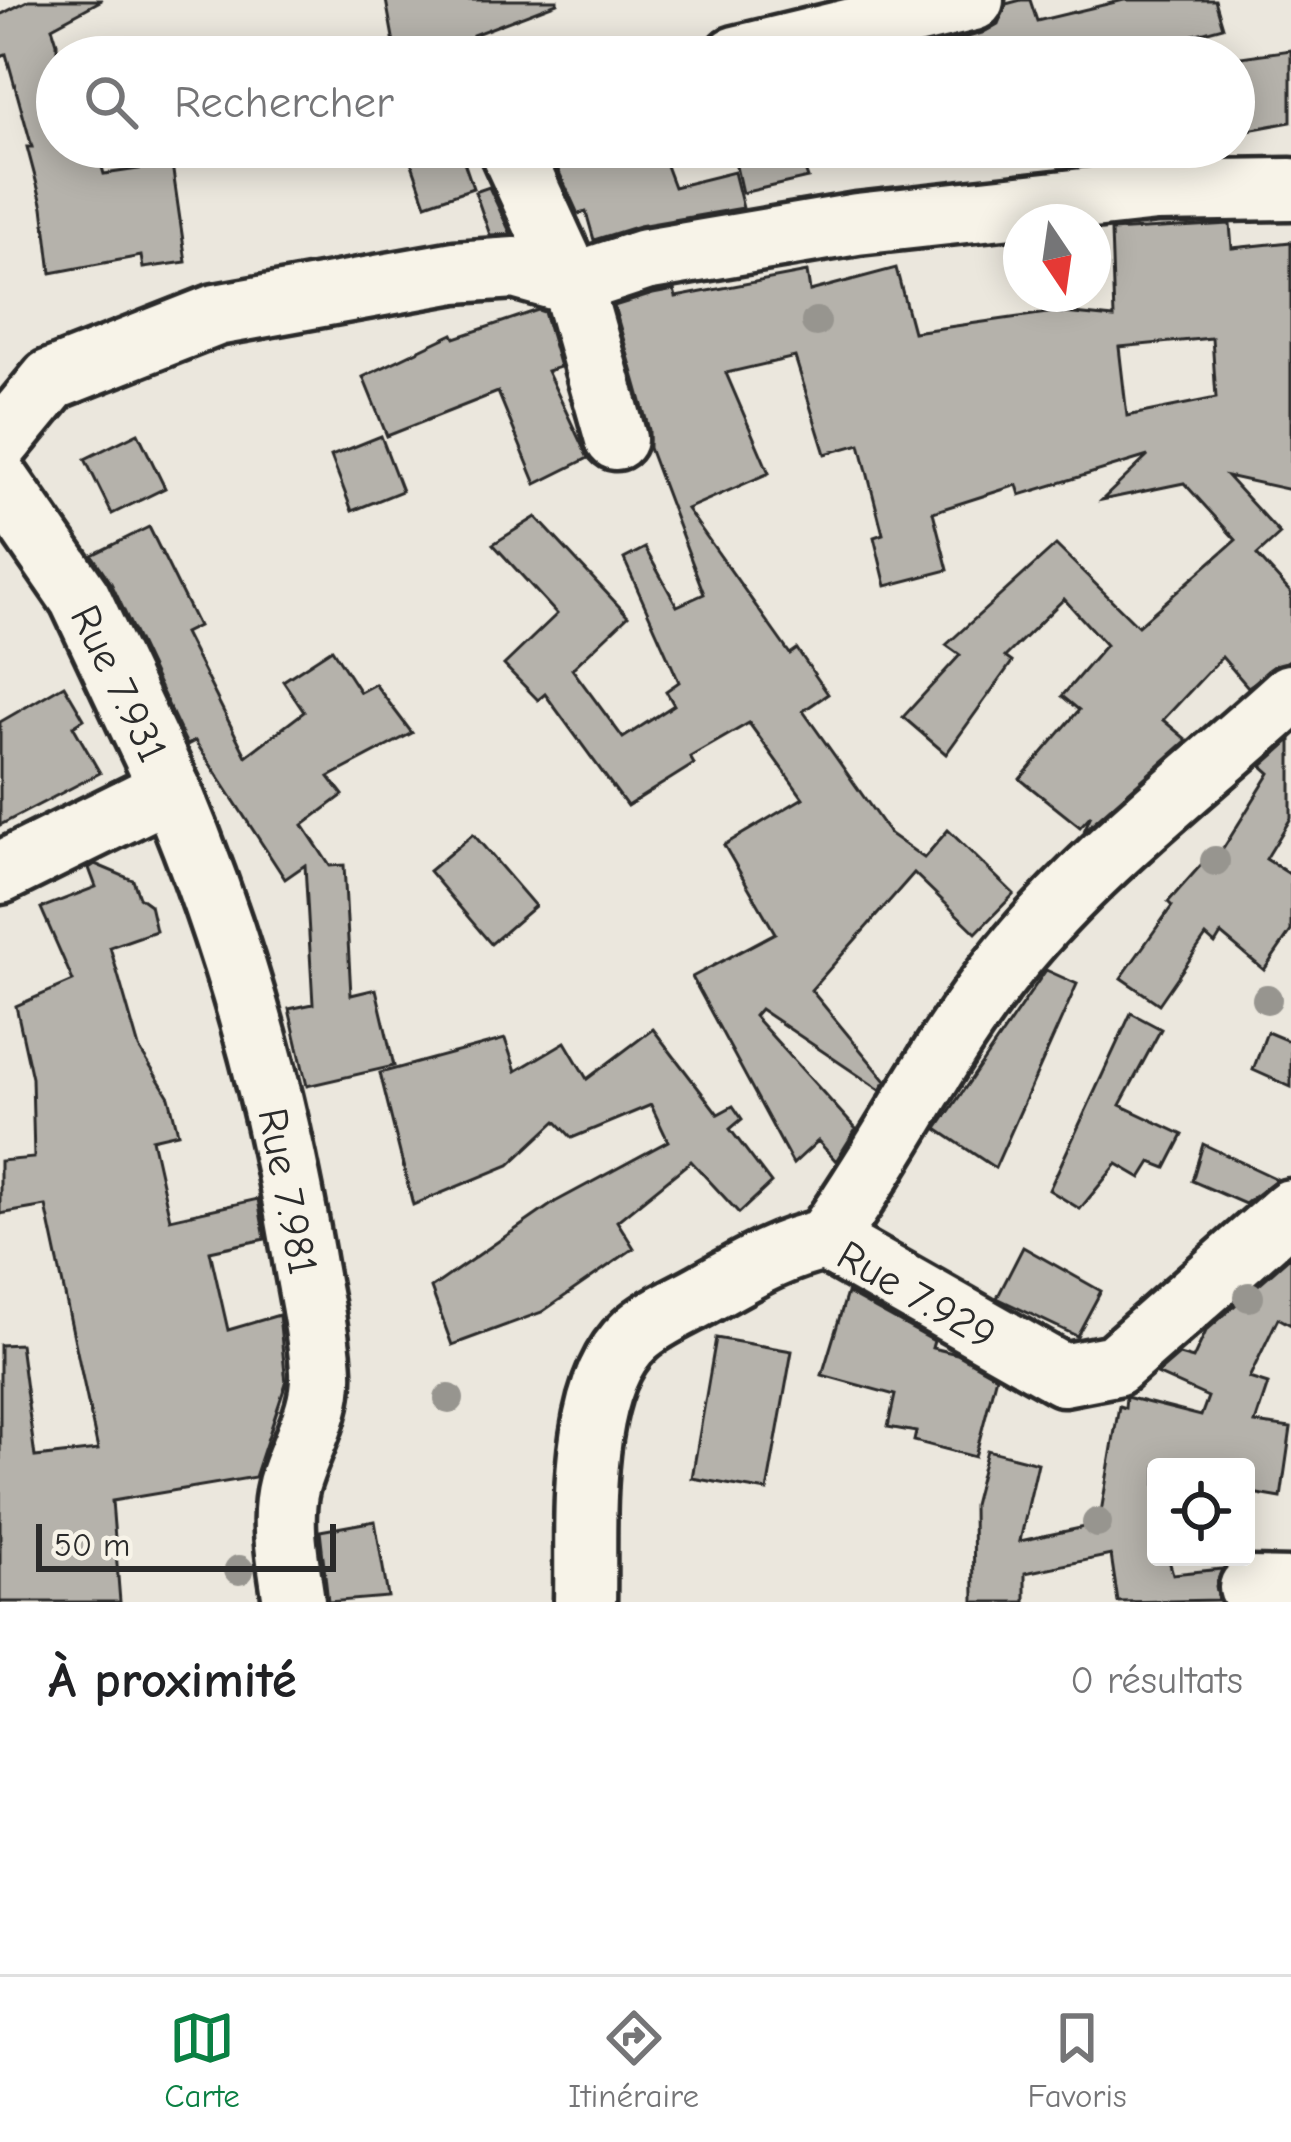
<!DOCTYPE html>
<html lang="fr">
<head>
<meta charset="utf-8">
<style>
  body { margin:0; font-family:"Comic Neue",sans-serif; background:#f6f6f6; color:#202124 }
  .controls { position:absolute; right:36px; bottom:36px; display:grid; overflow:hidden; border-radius:12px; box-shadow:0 6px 30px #0003 }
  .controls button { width:108px; height:108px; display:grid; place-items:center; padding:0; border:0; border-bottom:3px solid #e0e0e0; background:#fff; color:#202124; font:60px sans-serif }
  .compass { position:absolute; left:1003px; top:204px; width:108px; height:108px; border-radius:50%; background:#fff; box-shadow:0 6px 30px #0003; rotate:167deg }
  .scale { position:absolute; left:36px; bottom:30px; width:300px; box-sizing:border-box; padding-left:12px; border:6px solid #2b2b2b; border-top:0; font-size:33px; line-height:42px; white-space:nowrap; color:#2b2b2b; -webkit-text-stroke:9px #f7f3e8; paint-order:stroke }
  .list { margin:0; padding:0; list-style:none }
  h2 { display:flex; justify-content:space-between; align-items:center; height:156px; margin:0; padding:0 48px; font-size:51px }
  h2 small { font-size:39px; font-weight:400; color:#757577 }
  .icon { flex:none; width:66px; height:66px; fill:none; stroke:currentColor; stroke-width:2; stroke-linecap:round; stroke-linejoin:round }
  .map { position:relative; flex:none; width:1291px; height:1602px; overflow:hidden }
  .search { position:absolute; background:#fff; box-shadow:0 6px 30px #0003; left:36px; right:36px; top:36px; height:132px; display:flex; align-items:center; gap:30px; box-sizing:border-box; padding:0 42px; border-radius:66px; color:#757577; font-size:45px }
  .sheet { height:372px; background:#fff }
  nav { display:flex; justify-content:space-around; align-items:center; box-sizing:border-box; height:168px; border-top:3px solid #e0e0e0; background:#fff; font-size:33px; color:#757577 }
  nav a { display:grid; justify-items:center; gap:6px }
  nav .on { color:#0b8043 }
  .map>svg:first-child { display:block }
</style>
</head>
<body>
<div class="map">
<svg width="1291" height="1602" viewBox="0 0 1291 1602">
  <rect width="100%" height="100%" fill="#ebe7dd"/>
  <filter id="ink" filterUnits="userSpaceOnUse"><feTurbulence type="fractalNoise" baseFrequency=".00833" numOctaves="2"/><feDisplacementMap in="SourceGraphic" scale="24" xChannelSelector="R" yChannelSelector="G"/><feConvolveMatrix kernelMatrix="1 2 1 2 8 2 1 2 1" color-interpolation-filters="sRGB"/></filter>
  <g filter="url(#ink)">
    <g fill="#b5b2ab" stroke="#2b2b2b" stroke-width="3" fill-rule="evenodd">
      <path d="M29 0H102L52 27 57 43V147H96L104 174 172 164 186 262 143 268 141 256 51 273 43 207 27 147H32L6 54 0 56V15Z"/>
      <path d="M386 0H557V3L473 35 474 39 396 54Z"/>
      <path d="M1021 0H1030L1037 21 1124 0H1215L1223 27 1111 57H895L982 33 998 24 1006 4Z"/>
      <path d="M1291 50V122L1248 130 1234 58Z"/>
      <path d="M406 147H459L473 188 426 204Z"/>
      <path d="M567 147H659L674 187 734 172 743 208 639 226 594 240 586 212 578 214 555 163 571 158Z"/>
      <path d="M777 147H797L808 178 742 193 734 157Z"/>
      <path d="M489 187 511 234 490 235 475 192Z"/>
      <path d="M1230 224 1232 248 1291 242V490L1227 476 1280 534 1257 555 1291 593V659L1248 687 1222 657 1163 720 1187 740 1084 831 1091 815 1080 827 1020 779 1079 710 1062 696 1106 645 1064 599 1005 657 1012 662 946 754 903 717 960 655 946 645 1056 545 1138 626 1236 540 1184 483 1102 500 1148 456 1020 495 1017 485 933 512 948 570 886 586 874 537 883 534 860 444 825 454 795 357 726 373 769 473 687 509 790 654 797 649 828 694 803 711 890 834 924 858 948 830 1014 894 976 933 914 873 811 990 886 1081 880 1090 760 1009 754 1016 856 1129 836 1161 818 1141 793 1164 692 977 775 933 724 845 803 798 749 723 690 757 694 764 627 806 545 694 538 700 504 665 557 614 493 544 536 517 628 616 572 669 623 738 674 705 666 691 679 682 624 559 645 548 677 606 704 594 649 448V430L614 306 653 294 674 290 676 297 807 272 810 291 896 268 913 332 1054 312 1114 318 1111 231ZM1212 338 1216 398 1127 416 1119 347Z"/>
      <path d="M538 310 544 312 560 367 547 371 588 458 536 484 498 392 387 436 363 377 453 334 455 338Z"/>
      <path d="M138 433 165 488 112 514 85 459Z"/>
      <path d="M381 436 402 491 352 511 331 456Z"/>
      <path d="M149 527 198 626 184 633 246 756 304 712 283 681 332 649 360 692 375 684 412 733 329 777 343 795 303 825 330 866 344 865 351 995 376 989 394 1066 307 1086 289 1009 313 1004 305 865 285 879 195 741 187 745 111 583 92 555Z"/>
      <path d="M64 685 84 719 73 726 100 773 0 825V722Z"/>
      <path d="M1291 740V818L1266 859 1291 875V931L1264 970 1221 934 1215 944 1206 936 1159 1004 1121 978 1172 906 1168 902 1201 865 1210 870 1270 773 1262 766Z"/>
      <path d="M473 834 535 906 491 944 429 871Z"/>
      <path d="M95 864 133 880 139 897 150 905 156 931 110 947 139 1048 169 1097 178 1133 152 1139 170 1219 258 1199 265 1239 210 1251 228 1330 279 1315 286 1383 255 1477 112 1501 120 1602H0V1345L20 1344 35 1457 98 1450 46 1206 0 1214V1161L34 1158 32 1078 16 1006 73 981 41 908 96 887 89 868Z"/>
      <path d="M1046 970 1077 984 995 1168 937 1129Z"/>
      <path d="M1131 1013 1161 1029 1120 1105 1183 1135 1166 1168 1151 1162 1141 1178 1117 1164 1080 1209 1049 1190Z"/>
      <path d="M653 1029 718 1114 733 1106 742 1119 730 1129 771 1183 739 1213 691 1161 617 1221 634 1248 542 1312 452 1345 431 1288 555 1202 668 1141 651 1105 572 1138 556 1121 509 1165 413 1205 380 1073 505 1039 516 1071 565 1042 587 1079Z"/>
      <path d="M1267 1032 1291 1042V1087L1253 1070Z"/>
      <path d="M1203 1144 1277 1179 1245 1204 1192 1181Z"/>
      <path d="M1023 1247 1101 1291 1077 1336 997 1298Z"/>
      <path d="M1291 1256V1325L1278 1318 1249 1378 1268 1384 1255 1423 1291 1428 1281 1498 1246 1492V1467H1156V1557H1168L1173 1574 1222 1569 1216 1586 1219 1600 1118 1602 1111 1555 1025 1573V1602H974L973 1505 987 1450 1038 1463 1020 1541 1099 1524 1119 1406 1125 1408 1126 1397 1201 1416 1208 1397 1157 1374 1179 1355 1193 1359 1206 1331Z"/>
      <path d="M847 1293 934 1341 932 1348 957 1354 996 1376 975 1457 914 1441 916 1432 888 1427 895 1395 822 1375Z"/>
      <path d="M716 1338 792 1351 767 1491 692 1478Z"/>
      <path d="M375 1521 388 1597 328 1602 320 1531Z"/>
    </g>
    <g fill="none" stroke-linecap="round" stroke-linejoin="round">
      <g stroke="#2b2b2b" stroke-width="69">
        <g id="minor">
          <path d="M736 57 973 0"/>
          <path d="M509 147 572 284 616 439"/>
          <path d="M0 442 51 380 216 315 455 272 515 268 572 284 645 260 857 224 1156 191 1291 189"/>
          <path d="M0 482 80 598 170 789 0 873"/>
          <path d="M170 789C233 938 276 1093 303 1253 309 1292 319 1332 321 1371 323 1413 300 1446 289 1484 279 1522 289 1564 294 1602"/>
          <path d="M825 1240C891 1149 940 1044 1011 958 1091 860 1197 780 1290 695"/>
          <path d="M1250 1588 1291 1589"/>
          <path d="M585 1602C587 1526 575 1390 635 1335 654 1317 685 1305 707 1292 746 1270 781 1249 825 1240L1063 1375 1115 1365 1291 1210"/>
        </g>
      </g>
      <use href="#minor" stroke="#f7f3e8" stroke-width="60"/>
    </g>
    <g fill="#97958f">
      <circle cx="816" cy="322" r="15"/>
      <circle cx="1215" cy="861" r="15"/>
      <circle cx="1267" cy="999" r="15"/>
      <circle cx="1249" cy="1297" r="15"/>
      <circle cx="449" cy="1399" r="15"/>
      <circle cx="1097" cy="1523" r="15"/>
      <circle cx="239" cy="1570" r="15"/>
    </g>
  </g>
  <g text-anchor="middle" stroke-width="9" stroke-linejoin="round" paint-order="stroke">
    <g font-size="42" fill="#2b2b2b" stroke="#f7f3e8">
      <text transform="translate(120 683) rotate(64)" y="15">Rue 7.931</text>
      <text transform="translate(289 1191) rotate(79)" y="15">Rue 7.981</text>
      <text transform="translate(917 1294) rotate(30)" y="15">Rue 7.929</text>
    </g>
  </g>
</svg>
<div class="controls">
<button><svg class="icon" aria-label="locate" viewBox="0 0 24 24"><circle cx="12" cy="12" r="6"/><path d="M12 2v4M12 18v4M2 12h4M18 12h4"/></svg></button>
</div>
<svg class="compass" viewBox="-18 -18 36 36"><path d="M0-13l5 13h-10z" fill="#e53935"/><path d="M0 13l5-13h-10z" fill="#757577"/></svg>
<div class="scale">50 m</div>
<div class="search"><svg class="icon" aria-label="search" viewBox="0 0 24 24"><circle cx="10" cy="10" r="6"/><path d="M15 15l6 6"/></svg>Rechercher</div>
</div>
<section class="sheet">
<h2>À proximité<small>0 résultats</small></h2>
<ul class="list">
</ul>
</section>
<nav>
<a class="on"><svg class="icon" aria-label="map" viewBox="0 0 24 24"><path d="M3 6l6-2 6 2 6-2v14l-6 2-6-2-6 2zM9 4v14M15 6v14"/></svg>Carte</a>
<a><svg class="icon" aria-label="directions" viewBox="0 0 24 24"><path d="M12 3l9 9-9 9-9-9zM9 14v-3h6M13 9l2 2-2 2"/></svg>Itinéraire</a>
<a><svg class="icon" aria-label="saved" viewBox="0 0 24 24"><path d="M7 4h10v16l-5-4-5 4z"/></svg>Favoris</a>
</nav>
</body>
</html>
